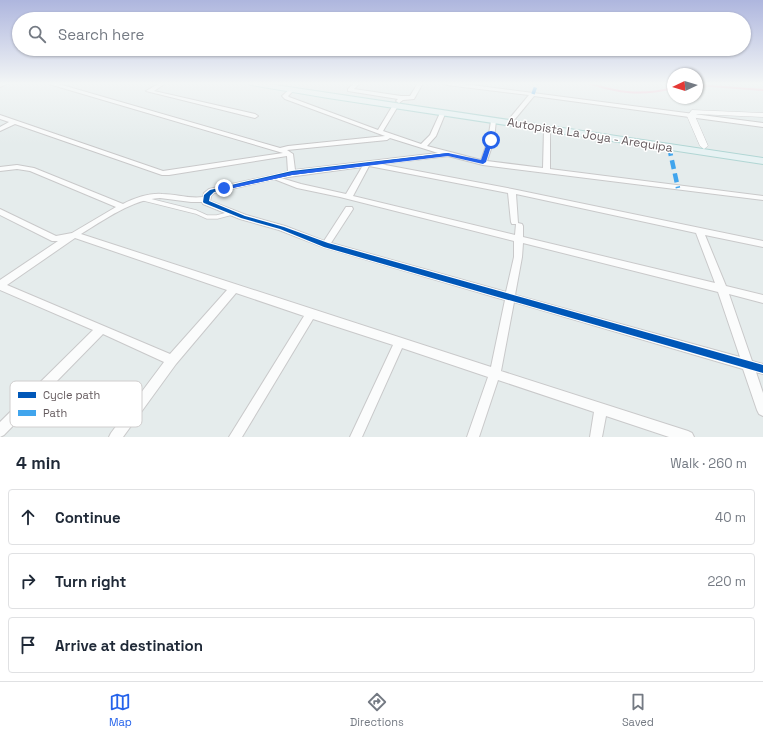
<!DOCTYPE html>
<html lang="en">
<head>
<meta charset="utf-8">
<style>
  body { margin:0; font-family:"Space Grotesk",sans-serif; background:#f2f2f3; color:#1f2937 }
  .compass { position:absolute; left:667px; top:68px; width:36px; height:36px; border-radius:50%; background:#fff; box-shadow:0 1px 3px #0004; rotate:266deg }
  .stop { position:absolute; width:12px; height:12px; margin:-9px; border:3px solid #2563eb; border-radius:50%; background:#fff }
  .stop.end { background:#2563eb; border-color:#fff; box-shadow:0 1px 4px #0008 }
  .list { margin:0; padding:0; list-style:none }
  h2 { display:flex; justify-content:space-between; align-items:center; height:52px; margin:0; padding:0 16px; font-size:17px }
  h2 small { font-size:13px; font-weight:400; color:#747a83 }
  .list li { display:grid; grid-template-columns:26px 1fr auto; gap:12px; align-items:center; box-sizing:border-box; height:56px; margin:0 8px 8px; padding:0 8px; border:1px solid #e0e1e3; border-radius:4px }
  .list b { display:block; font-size:15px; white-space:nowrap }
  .list em { font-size:13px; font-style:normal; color:#747a83 }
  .icon { flex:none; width:22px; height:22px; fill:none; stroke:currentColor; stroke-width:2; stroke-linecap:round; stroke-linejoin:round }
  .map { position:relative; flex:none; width:763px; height:437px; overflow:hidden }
  .search { position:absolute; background:#fff; box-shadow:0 1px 3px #0004; left:12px; right:12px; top:12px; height:44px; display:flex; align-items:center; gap:10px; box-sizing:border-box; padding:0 14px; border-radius:22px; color:#747a83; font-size:15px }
  .sheet { height:244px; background:#fff }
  nav { display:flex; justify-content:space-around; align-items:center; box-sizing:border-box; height:56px; border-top:1px solid #e0e1e3; background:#fff; font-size:11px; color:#747a83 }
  nav a { display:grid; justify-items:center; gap:2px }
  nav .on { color:#2563eb }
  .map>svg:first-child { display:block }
</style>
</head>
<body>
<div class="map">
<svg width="763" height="437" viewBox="0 0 763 437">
  <rect width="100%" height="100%" fill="#e5ecec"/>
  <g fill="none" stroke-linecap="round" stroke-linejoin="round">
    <g stroke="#f7b8ce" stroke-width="2">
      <path d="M588 83C619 93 641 96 673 88"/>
      <path d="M697 85 763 90"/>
    </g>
    <g stroke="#c9c9ca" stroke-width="5">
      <path id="lane" d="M144 199 196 212 207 217H217L232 213"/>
    </g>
    <g stroke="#c9c9ca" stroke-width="2">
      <g id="street">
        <path d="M0 83H9L0 87Z"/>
        <path d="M49 83H55L280 148 288 146 385 136 285 99 282 96 291 88 294 90 288 96 289 97 378 130 393 105H397L398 106 383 131 421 144 430 135 440 113H444L445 114 436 136 427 146 481 160 488 140 491 121 492 120H496L494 140 487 161 543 168 544 129 547 127 550 129V169L763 196V200L483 165 448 156 380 164 512 189 763 241V247L705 235 726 286 763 295V303L729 294 752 361 763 364V374L756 372 763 393V416L759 414 757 410 743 369 514 302 501 371 688 431 692 433 694 437H669L606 416 602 437H590L594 412 498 380 479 437H467L488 377 402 348 362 437H350L393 345 313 319 242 437H229L304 316 236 293 176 364 123 437H109L111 433 164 362 103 334 4 435 0 437V422L93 330 0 290V280L58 241H52L0 215V209L56 236 72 233 116 207 30 171 17 169 0 171V167L17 165 34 168 123 204C135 198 149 193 162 194 176 194 189 199 203 197L204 193 209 189 288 172 287 156 169 175H162L15 124 0 131V127L9 122 0 119V115L163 171 283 153 49 84ZM390 138 438 153 295 170 293 154 287 150 387 140ZM369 166 508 193 511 222 512 224H516L515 235 353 196ZM362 167 346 194 301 184 281 178ZM274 179 297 188 340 197 514 241V257L506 292 331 243 353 209 352 207H346L324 241 285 226 246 215 210 201 211 196 214 193ZM516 194 696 233 715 283 523 237V226L522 224 518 223ZM160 198 191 202H202L203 204 240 219 279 230 323 247 505 300 491 367 81 234C104 220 133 199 160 198ZM75 238 227 290 170 354 7 285ZM523 243 718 292 740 357 515 295 522 257Z"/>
        <path d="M160 83H166L154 91 255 114 258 116 255 118 146 91Z"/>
        <path d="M354 83H360L354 89 401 96H410L418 83H423L414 99 403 100 399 103 396 101 398 99 348 91V89Z"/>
        <path d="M444 83H456L763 123V127L534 96 515 119 513 120 510 118 529 95 447 85Z"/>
      </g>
    </g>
    <g stroke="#c7c7c9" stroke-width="1">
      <path id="secondary" d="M692 110 763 113V117L697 114 695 116 708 146 704 149 700 146 687 116Z"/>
    </g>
    <g stroke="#b1d6d4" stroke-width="2">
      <path id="primary" d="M247 83H262L763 158V164L328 98 251 85Z"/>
    </g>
    <use href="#lane" stroke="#fbfcfc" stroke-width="3.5"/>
    <use href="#street" fill="#fbfcfc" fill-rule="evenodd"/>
    <use href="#secondary" fill="#fbfcfc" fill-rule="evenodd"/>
    <use href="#primary" fill="#e7f2f3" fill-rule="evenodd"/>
    <path stroke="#41a5ed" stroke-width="3.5" stroke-dasharray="7 3.5" stroke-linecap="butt" d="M533 94 537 83"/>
    <path stroke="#41a5ed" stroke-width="4.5" stroke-dasharray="9 4.5" stroke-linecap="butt" d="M669 147 678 188"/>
    <g stroke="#fff" stroke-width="2">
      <path id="cycleway" d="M448 153 450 154V155L292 175 214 192 210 196 209 201 245 216 284 227 328 243 763 365V373L324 247 280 229 241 218 204 203 203 202 204 195 210 190 292 171Z"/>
    </g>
    <use href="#cycleway" fill="#0057b8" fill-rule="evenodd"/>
  </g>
  <linearGradient id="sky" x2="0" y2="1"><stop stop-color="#aeb6de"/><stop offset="0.58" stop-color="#f3f6f6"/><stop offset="1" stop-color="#f3f6f6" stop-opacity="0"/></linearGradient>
  <rect width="763" height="144" fill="url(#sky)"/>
  <path fill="#2563eb" d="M491 138 493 140 486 162 483 164 448 156 292 175 224 190 221 188 292 172 448 153 481 160 488 140Z"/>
  <g text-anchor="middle" stroke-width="3" stroke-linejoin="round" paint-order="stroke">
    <g font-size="12" fill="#645a5d" stroke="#fff">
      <text transform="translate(590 135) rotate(9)" y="4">Autopista La Joya - Arequipa</text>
    </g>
  </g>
  <rect x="10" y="381" width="132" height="46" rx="6" fill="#fff" stroke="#d0cece" stroke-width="1"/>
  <rect x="18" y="392" width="18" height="6" fill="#0057b8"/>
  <rect x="18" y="410" width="18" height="6" fill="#41a5ed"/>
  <g font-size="11" fill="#645a5d">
    <text x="43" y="399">Cycle path</text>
    <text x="43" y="417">Path</text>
  </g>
</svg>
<svg class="compass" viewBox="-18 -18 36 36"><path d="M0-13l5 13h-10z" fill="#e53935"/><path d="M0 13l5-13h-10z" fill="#747a83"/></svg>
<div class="stop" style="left:491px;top:140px"></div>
<div class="stop end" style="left:224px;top:188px"></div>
<div class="search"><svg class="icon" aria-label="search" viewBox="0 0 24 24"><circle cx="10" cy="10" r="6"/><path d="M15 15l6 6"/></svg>Search here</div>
</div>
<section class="sheet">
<h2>4 min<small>Walk · 260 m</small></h2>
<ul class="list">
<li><svg class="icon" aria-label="ahead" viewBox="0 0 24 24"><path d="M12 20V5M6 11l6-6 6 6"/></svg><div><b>Continue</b></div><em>40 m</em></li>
<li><svg class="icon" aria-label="right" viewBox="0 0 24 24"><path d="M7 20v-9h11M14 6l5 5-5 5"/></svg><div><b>Turn right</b></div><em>220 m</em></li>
<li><svg class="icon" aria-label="arrive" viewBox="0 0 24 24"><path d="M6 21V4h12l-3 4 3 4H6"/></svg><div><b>Arrive at destination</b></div></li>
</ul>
</section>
<nav>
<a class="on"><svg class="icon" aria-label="map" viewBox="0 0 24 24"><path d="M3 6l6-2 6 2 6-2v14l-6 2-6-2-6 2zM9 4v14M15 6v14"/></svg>Map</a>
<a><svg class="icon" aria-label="directions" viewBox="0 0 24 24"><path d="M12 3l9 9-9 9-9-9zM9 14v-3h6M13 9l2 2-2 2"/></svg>Directions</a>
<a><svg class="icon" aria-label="saved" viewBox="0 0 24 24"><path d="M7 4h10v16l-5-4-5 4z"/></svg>Saved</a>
</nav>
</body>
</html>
